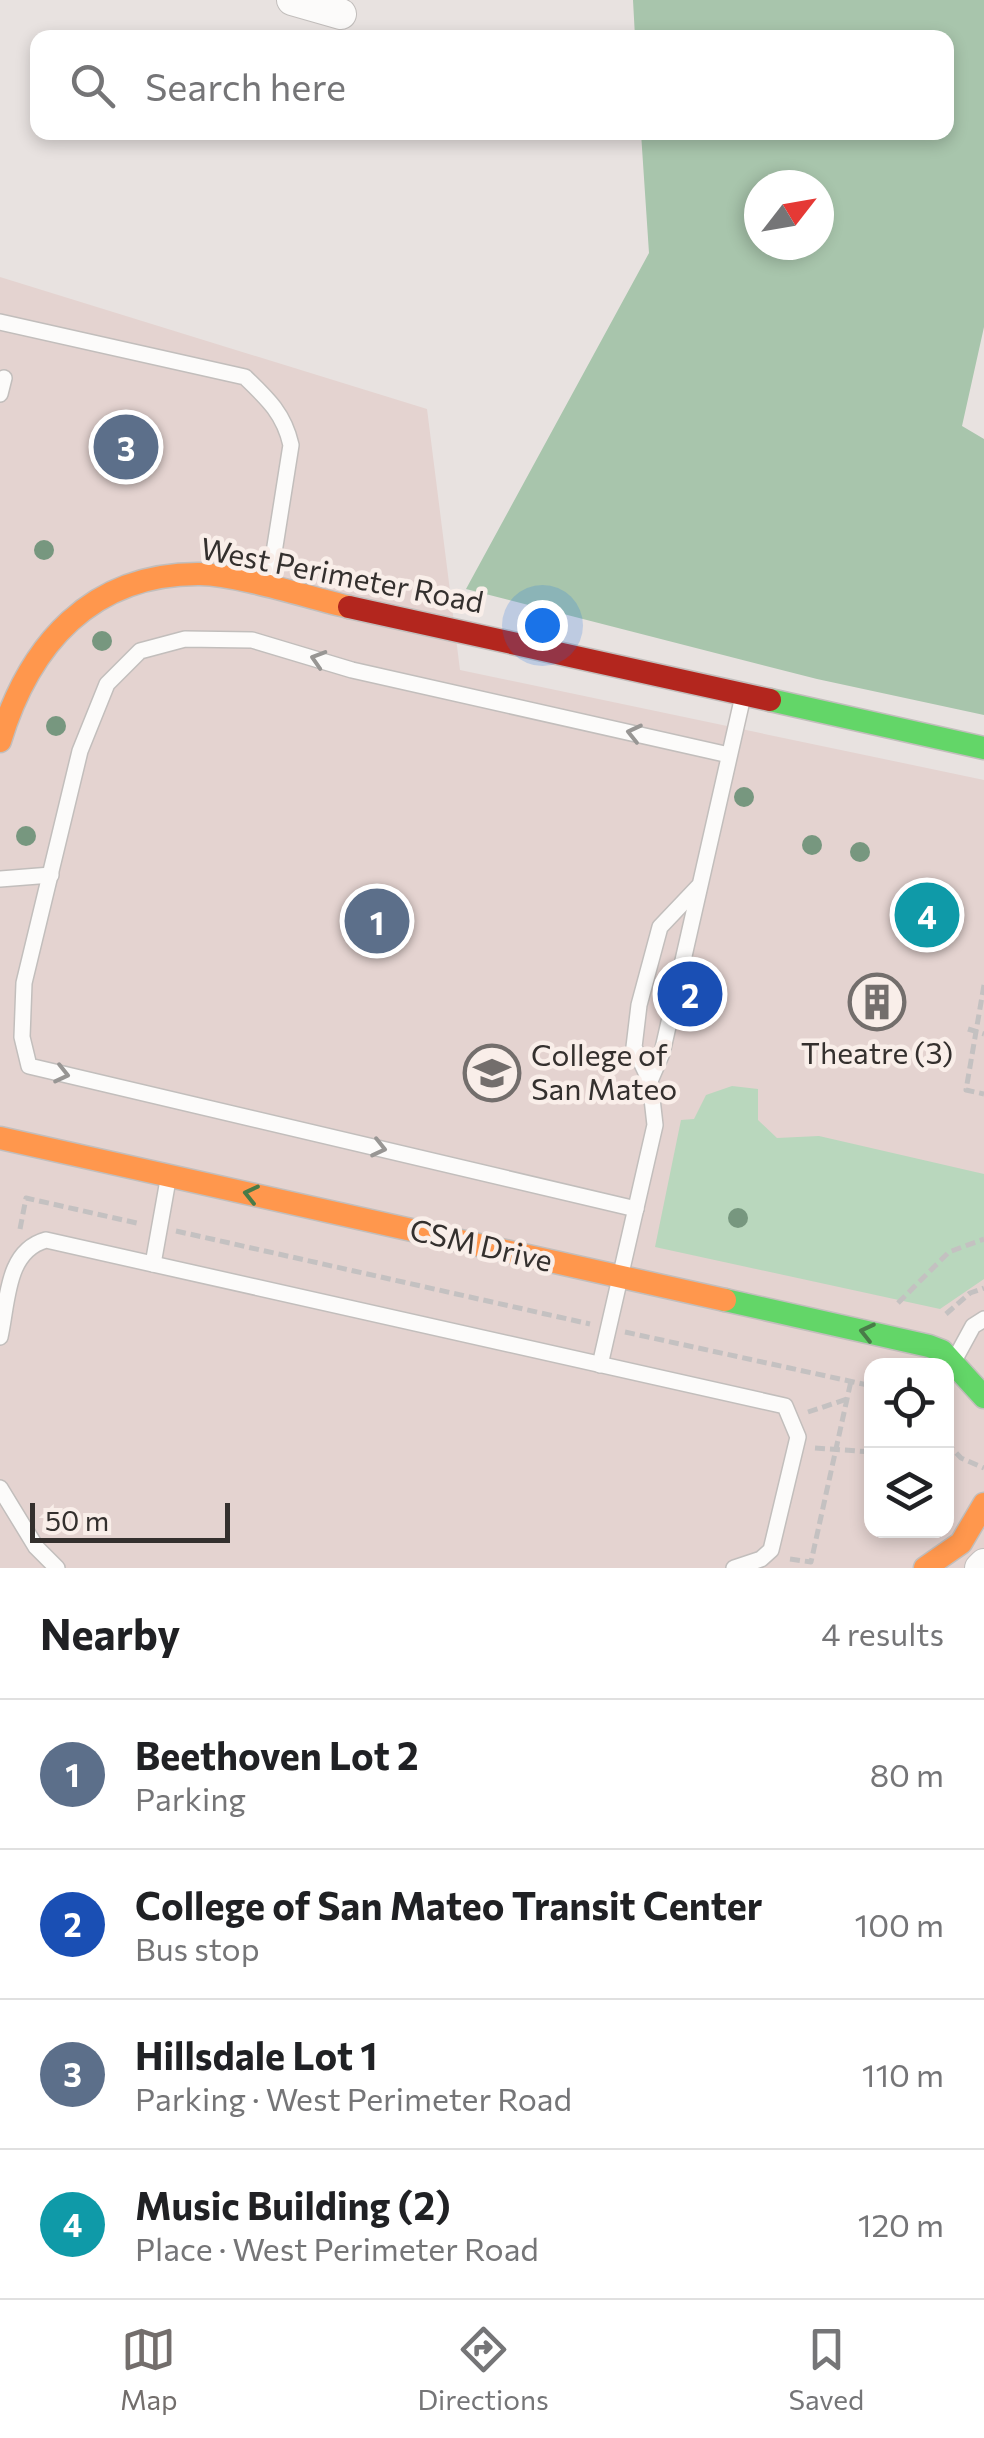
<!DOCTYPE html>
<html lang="en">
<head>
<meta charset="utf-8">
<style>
  body { margin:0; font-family:Commissioner,sans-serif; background:#f2f2f2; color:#202124 }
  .controls { position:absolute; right:30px; bottom:30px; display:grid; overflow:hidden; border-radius:20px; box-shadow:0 5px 15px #0003 }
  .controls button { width:90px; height:90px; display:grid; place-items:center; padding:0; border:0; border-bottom:2px solid #e0e0e0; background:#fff; color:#202124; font:50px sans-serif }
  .compass { position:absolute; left:744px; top:170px; width:90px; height:90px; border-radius:50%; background:#fff; box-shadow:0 5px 15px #0003; rotate:59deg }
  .scale { position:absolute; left:30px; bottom:25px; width:200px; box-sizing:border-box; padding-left:10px; border:5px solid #34302e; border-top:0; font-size:28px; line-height:35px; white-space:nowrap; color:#34302e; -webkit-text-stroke:8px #f9eee9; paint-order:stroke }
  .you { position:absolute; left:542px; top:625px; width:35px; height:35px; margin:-25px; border:8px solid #fff; border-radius:50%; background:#1a73e8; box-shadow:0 0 0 15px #1a73e833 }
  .badge { display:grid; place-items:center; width:65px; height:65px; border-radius:50%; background:#736e6c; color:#fff; font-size:32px; font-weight:700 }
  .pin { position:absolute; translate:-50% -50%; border:5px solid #fff; box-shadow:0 2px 10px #0006 }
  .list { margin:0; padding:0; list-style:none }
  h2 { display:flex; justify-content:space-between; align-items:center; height:130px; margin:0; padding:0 40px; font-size:42px }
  h2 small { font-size:32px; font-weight:400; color:#757577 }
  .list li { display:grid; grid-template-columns:65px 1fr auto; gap:30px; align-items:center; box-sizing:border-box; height:150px; padding:0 40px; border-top:2px solid #e0e0e0 }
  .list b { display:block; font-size:38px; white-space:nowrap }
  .list p { margin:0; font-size:32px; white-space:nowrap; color:#757577 }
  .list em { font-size:32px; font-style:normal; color:#757577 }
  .icon { flex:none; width:55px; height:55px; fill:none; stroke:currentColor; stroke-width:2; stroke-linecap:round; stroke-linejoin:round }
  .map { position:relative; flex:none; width:984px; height:1568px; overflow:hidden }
  .search { position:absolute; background:#fff; box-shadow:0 5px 15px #0003; left:30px; right:30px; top:30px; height:110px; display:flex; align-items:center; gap:25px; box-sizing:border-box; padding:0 35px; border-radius:20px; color:#757577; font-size:38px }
  .sheet { height:730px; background:#fff }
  nav { display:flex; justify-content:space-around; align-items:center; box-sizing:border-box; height:140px; border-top:2px solid #e0e0e0; background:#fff; font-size:28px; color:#757577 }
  nav a { display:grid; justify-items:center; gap:5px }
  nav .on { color:#736e6c }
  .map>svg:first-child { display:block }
</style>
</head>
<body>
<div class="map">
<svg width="984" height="1568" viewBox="0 0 984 1568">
  <rect width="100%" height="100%" fill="#e8e2e0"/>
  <path fill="#e4d3d0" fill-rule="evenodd" d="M0 277 427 409 460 670 984 780V1568H0ZM872 1366H946V1530H872Z"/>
  <path fill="#b9d7bd" d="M732 1086 758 1089V1120L777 1138 819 1136 984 1174V1279L940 1309 655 1247 681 1120 694 1119 706 1095Z"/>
  <path fill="#a8c5ac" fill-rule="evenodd" d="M633 0H984V327L962 426 984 439V715L817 679 466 589 649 253 641 133 946 132V38L635 37ZM759 185H819V245H759Z"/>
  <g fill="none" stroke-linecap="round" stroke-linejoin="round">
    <g stroke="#c2bebc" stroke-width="18">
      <g id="lane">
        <path d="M0 322 245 377C268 399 284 414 291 445L269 584"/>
        <path d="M0 394 4 378"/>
        <path d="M0 879 51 875"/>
        <path d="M650 1081 662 1053 743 696"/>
        <path d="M636 1209 29 1066 22 1037 24 983 80 751 107 684 140 651 185 639 252 640 352 670 729 755"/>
        <path d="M153 1264 168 1180"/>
        <path d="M0 1337C8 1301 6 1251 46 1240L785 1406 798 1437 771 1550 761 1559 734 1568"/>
        <path d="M955 1359 973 1326 984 1319"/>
        <path d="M600 1365 655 1125 650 1081 634 1047 639 1005 660 927 698 887"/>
        <path d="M0 1488 36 1547 57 1568"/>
      </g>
    </g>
    <g stroke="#c2bebc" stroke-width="32">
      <g id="street">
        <path d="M292 0 341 14"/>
        <path d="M980 1568 984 1564"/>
      </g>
    </g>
    <g stroke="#c2bebc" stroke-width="25">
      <g id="fast">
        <path d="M770 700 984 748"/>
        <path d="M725 1300 929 1346 942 1351 984 1397"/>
      </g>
    </g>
    <g stroke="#c2bebc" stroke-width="25">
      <g id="slow">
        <path d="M0 741C29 645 91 573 200 574 241 575 306 597 349 607"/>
        <path d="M0 1138 725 1300"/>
        <path d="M925 1568 961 1543 984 1504"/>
      </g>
    </g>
    <g stroke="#c2bebc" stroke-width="25">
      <path id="jam" d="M349 607 770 700"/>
    </g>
    <g stroke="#c4c1c1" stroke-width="5" stroke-dasharray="10 5" stroke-linecap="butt">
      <path d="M984 985 966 1090 984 1094"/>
      <path d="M968 1029 984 1034"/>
      <path d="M20 1229 26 1198 141 1224"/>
      <path d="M176 1231 590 1324"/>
      <path d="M898 1303 949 1252 984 1239"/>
      <path d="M946 1314 970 1293 984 1288"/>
      <path d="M625 1332 872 1386"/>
      <path d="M808 1412 847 1399"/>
      <path d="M946 1442 961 1458 984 1468"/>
      <path d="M815 1448 872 1452"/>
      <path d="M790 1559 811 1562 851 1381"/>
    </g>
    <use href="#lane" stroke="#fcfbfa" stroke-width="15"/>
    <use href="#street" stroke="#fcfbfa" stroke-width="30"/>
    <use href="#fast" stroke="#63d668" stroke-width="22"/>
    <use href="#slow" stroke="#ff974d" stroke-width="22"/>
    <use href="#jam" stroke="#b3261e" stroke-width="22"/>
  </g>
  <g fill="#77977f">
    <circle cx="44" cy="550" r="10"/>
    <circle cx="102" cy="641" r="10"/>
    <circle cx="56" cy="726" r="10"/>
    <circle cx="744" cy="797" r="10"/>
    <circle cx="26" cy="836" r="10"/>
    <circle cx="812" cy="845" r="10"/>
    <circle cx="860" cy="852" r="10"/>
    <circle cx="738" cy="1218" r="10"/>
  </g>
  <defs><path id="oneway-chevron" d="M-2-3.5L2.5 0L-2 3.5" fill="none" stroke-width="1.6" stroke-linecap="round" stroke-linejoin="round" transform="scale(2.5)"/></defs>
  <g stroke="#989694">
    <use href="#oneway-chevron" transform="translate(318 659) rotate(-163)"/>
    <use href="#oneway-chevron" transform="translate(634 733) rotate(-167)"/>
    <use href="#oneway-chevron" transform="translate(62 1074) rotate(13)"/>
    <use href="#oneway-chevron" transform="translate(379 1148) rotate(13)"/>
  </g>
  <g stroke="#497b48">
    <use href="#oneway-chevron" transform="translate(251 1194) rotate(-167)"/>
    <use href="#oneway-chevron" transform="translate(867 1332) rotate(-167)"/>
  </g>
  <defs>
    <g id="building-ring" transform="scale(2.875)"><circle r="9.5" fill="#f9eee9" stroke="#736e6c" stroke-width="1.5"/><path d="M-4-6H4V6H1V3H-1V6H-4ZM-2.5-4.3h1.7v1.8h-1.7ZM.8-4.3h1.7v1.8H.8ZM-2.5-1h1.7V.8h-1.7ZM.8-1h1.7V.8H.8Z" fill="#736e6c"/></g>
    <g id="university-ring" transform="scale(2.875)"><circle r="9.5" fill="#f9eee9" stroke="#736e6c" stroke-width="1.5"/><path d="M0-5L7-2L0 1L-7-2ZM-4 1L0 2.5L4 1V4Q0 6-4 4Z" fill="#736e6c"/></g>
  </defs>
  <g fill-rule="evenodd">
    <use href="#building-ring" x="877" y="1002"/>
    <use href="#university-ring" x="492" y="1073"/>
  </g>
  <g text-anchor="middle" stroke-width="9" stroke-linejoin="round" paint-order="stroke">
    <g font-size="30" fill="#34302e" stroke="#f9eee9">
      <text transform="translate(342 576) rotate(11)" y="10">West Perimeter Road</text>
      <text transform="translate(481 1246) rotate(13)" y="10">CSM Drive</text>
    </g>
    <g font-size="30" fill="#34302e" stroke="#f9eee9">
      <text x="877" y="1064">Theatre (3)</text>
      <text x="531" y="1066" text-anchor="start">College of<tspan x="531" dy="34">San Mateo</tspan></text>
    </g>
  </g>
</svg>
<div class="controls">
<button><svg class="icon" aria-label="locate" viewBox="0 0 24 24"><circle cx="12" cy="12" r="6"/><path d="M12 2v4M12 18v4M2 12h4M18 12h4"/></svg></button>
<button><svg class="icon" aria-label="layers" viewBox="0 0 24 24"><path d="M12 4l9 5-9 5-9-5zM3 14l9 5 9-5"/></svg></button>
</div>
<svg class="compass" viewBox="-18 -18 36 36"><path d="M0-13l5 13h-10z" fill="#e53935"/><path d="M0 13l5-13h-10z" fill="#757577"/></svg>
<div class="scale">50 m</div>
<div class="you"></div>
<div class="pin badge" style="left:377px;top:921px;background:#5c6f8a">1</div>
<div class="pin badge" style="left:690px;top:994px;background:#1a4fb4">2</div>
<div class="pin badge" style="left:126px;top:447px;background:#5c6f8a">3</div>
<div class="pin badge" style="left:927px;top:915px;background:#0f9aa8">4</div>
<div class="search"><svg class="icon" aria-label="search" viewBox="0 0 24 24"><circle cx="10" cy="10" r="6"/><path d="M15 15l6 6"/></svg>Search here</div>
</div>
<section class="sheet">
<h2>Nearby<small>4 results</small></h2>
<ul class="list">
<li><span class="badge" style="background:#5c6f8a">1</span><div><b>Beethoven Lot 2</b><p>Parking</p></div><em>80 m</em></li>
<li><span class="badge" style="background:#1a4fb4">2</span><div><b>College of San Mateo Transit Center</b><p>Bus stop</p></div><em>100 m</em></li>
<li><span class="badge" style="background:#5c6f8a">3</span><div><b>Hillsdale Lot 1</b><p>Parking · West Perimeter Road</p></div><em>110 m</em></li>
<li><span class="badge" style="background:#0f9aa8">4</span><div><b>Music Building (2)</b><p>Place · West Perimeter Road</p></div><em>120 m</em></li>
</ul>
</section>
<nav>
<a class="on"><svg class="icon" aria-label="map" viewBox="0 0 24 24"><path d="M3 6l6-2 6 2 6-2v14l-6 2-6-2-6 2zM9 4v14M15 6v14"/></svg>Map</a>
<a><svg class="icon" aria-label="directions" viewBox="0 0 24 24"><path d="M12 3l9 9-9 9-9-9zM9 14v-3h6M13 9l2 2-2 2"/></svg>Directions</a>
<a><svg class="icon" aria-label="saved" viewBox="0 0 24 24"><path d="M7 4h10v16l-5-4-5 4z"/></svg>Saved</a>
</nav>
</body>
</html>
